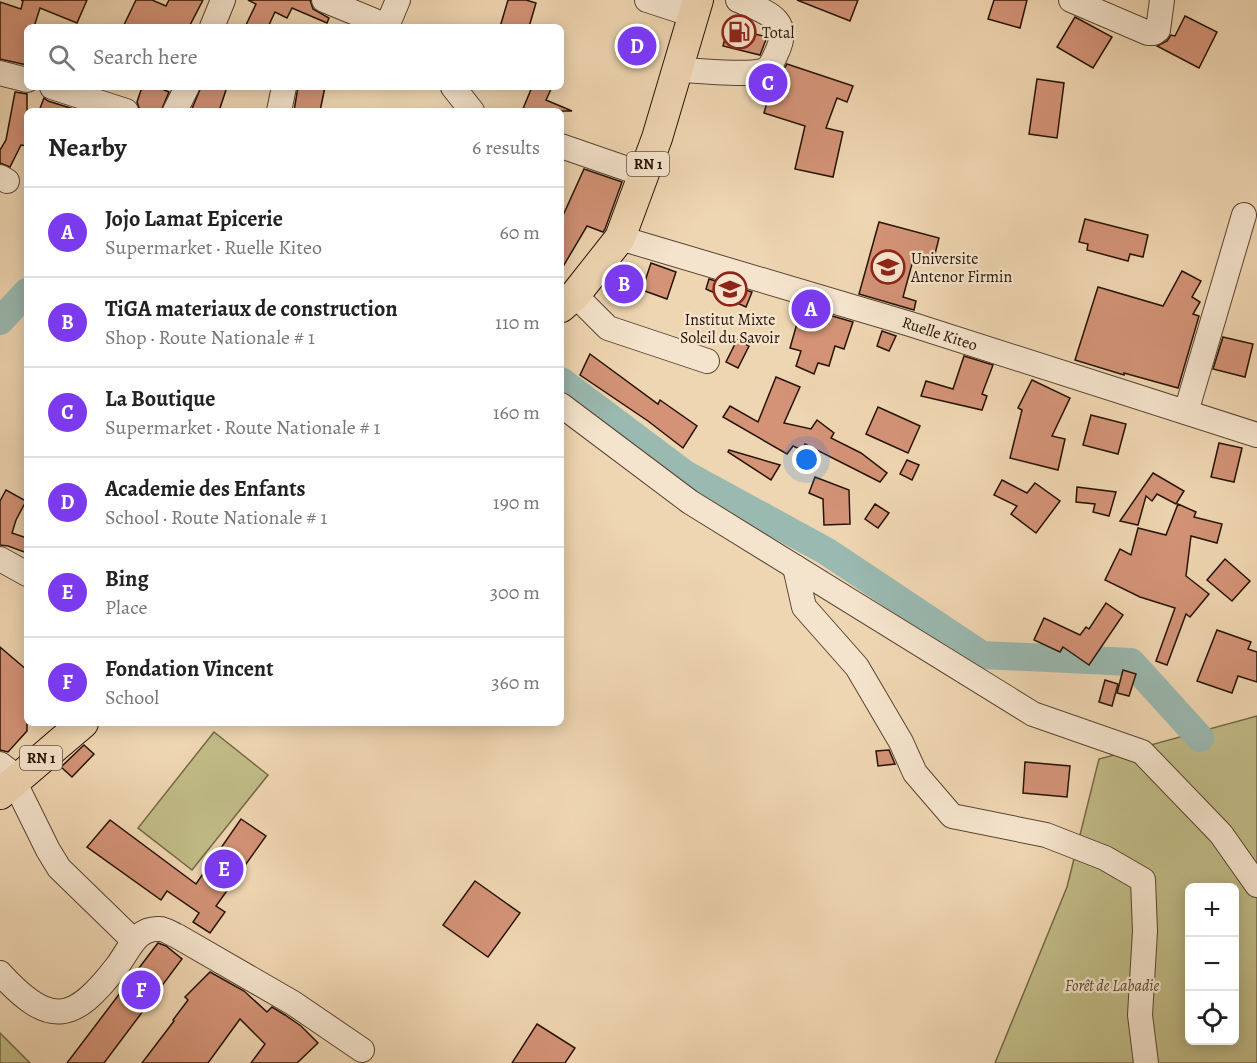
<!DOCTYPE html>
<html lang="en">
<head>
<meta charset="utf-8">
<style>
  body { margin:0; font-family:Alegreya,serif; background:#f2f2f2; color:#222 }
  .controls { position:absolute; right:18px; bottom:18px; display:grid; overflow:hidden; border-radius:9px; box-shadow:0 3px 15px #0003 }
  .controls button { width:54px; height:54px; display:grid; place-items:center; padding:0; border:0; border-bottom:2px solid #e0e0e0; background:#fff; color:#222; font:30px sans-serif }
  .you { position:absolute; left:807px; top:460px; width:21px; height:21px; margin:-15px; border:4px solid #fff; border-radius:50%; background:#1a73e8; box-shadow:0 0 0 9px #1a73e833 }
  .badge { display:grid; place-items:center; width:39px; height:39px; border-radius:50%; background:#7c3aed; color:#fff; font-size:20px; font-weight:700 }
  .pin { position:absolute; translate:-50% -50%; border:3px solid #fff; box-shadow:0 2px 6px #0006 }
  .list { margin:0; padding:0; list-style:none }
  h2 { display:flex; justify-content:space-between; align-items:center; height:78px; margin:0; padding:0 24px; font-size:26px }
  h2 small { font-size:20px; font-weight:400; color:#767676 }
  .list li { display:grid; grid-template-columns:39px 1fr auto; gap:18px; align-items:center; box-sizing:border-box; height:90px; padding:0 24px; border-top:2px solid #e0e0e0 }
  .list b { display:block; font-size:22px; white-space:nowrap }
  .list p { margin:0; font-size:20px; white-space:nowrap; color:#767676 }
  .list em { font-size:20px; font-style:normal; color:#767676 }
  .icon { flex:none; width:33px; height:33px; fill:none; stroke:currentColor; stroke-width:2; stroke-linecap:round; stroke-linejoin:round }
  .map { position:relative; flex:none; width:1257px; height:1063px; overflow:hidden }
  .search { position:absolute; background:#fff; box-shadow:0 3px 15px #0003; left:24px; top:24px; width:540px; height:66px; display:flex; align-items:center; gap:15px; box-sizing:border-box; padding:0 21px; border-radius:9px; color:#767676; font-size:22px }
  .panel { position:absolute; background:#fff; box-shadow:0 3px 15px #0003; left:24px; top:108px; width:540px; height:618px; border-radius:9px }
  .map>svg:first-child { display:block }
</style>
</head>
<body>
<div class="map">
<svg width="1257" height="1063" viewBox="0 0 1257 1063">
  <rect width="100%" height="100%" fill="#efd6b2"/>
  <filter id="stains"><feTurbulence type="fractalNoise" baseFrequency=".00333" numOctaves="4"/><feColorMatrix values="0 0 0 0 .2 0 0 0 0 .09 0 0 0 0 .02 0 0 0 .5 -.17"/></filter>
  <radialGradient id="worn" r=".72"><stop offset=".6" stop-color="#630" stop-opacity="0"/><stop offset="1" stop-color="#630" stop-opacity=".3"/></radialGradient>
  <g fill="#c1bc87" stroke="#746846" stroke-width="1.5" fill-rule="evenodd">
    <path d="M1257 716V1063H995L1067 887 1099 759ZM1190 888H1234V1040H1190Z"/>
    <path d="M214 732 268 775 192 870 138 828Z"/>
    <path d="M0 1033 30 1063H0Z"/>
  </g>
  <g fill="none" stroke-linecap="round" stroke-linejoin="round">
    <g stroke="#9ab9b1" stroke-width="28">
      <path d="M0 321 27 292"/>
      <path d="M561 381 685 474 826 551 982 655 1131 662 1200 738"/>
    </g>
  </g>
  <g fill="#d49377" stroke="#261304" stroke-width="1.5">
    <path d="M21 0H87L77 23 40 8 34 27H27V65L0 59V2L21 9 23 1Z"/>
    <path d="M136 0H152L166 6 169 0H203L189 27H123Z"/>
    <path d="M248 0H310L313 9 329 18 327 23 292 8 287 18 275 12 268 27H245L256 4Z"/>
    <path d="M508 0H526L536 3 529 27H500Z"/>
    <path d="M797 0H858L850 21Z"/>
    <path d="M994 0H1027L1020 28 988 19Z"/>
    <path d="M1185 16 1217 32 1199 68 1157 46 1167 41 1171 35 1175 36Z"/>
    <path d="M1075 17 1112 37 1093 68 1057 47Z"/>
    <path d="M728 27 767 37 760 55 723 46Z"/>
    <path d="M787 64 853 86 847 102 837 98 826 128 843 132 833 177 795 169 805 126 764 113 773 82 780 75Z"/>
    <path d="M1037 79 1064 83 1057 138 1029 134Z"/>
    <path d="M142 87H157L169 92 161 111H140L137 102Z"/>
    <path d="M201 87H227L219 111H191Z"/>
    <path d="M298 87H325L320 111H294Z"/>
    <path d="M532 87H552L546 100 572 111H522Z"/>
    <path d="M15 92 27 94V146L21 145 10 167 0 163V150L6 140Z"/>
    <path d="M44 98 48 101 80 111H39Z"/>
    <path d="M584 169 622 182 605 229 603 232 587 226 561 270V220Z"/>
    <path d="M1085 219 1148 235 1143 257 1130 254 1128 261 1087 250 1088 244 1079 242Z"/>
    <path d="M879 222 939 238 934 258 915 253 903 297 916 301 914 310 859 294Z"/>
    <path d="M651 263 676 272 667 299 642 290Z"/>
    <path d="M1182 271 1201 281 1192 297 1200 302 1193 314 1199 316 1178 388 1124 373V375L1075 360 1098 287 1163 306Z"/>
    <path d="M709 279 752 292 746 307 706 289Z"/>
    <path d="M798 306 853 322 844 349 835 346 829 366 818 363 814 374 796 366 801 351 790 348 798 320Z"/>
    <path d="M882 331 896 336 889 351 877 346Z"/>
    <path d="M1223 337 1253 344 1245 377 1213 369Z"/>
    <path d="M737 340 749 346 738 368 726 362Z"/>
    <path d="M590 354 658 404 660 400 697 426 683 448 648 421 580 375Z"/>
    <path d="M964 356 993 365 982 394 987 396 982 410 921 396 926 381 953 389Z"/>
    <path d="M776 377 800 387 784 423 811 429 817 420 834 433 831 438 861 453 887 473 880 482 805 444 802 450 793 446 787 454 723 417 730 406 758 422Z"/>
    <path d="M1032 380 1070 398 1052 436 1065 439 1058 470 1010 458 1022 410 1018 408Z"/>
    <path d="M878 407 920 426 908 453 866 434Z"/>
    <path d="M1091 415 1126 424 1118 454 1083 445Z"/>
    <path d="M1219 443 1242 448 1234 482 1211 477Z"/>
    <path d="M729 450 780 465 771 480 728 452Z"/>
    <path d="M907 460 919 465 912 480 900 474Z"/>
    <path d="M1153 473 1184 491 1176 504 1157 494 1152 501 1146 496 1138 525 1120 521Z"/>
    <path d="M815 477 849 490 850 524 824 525 823 499 809 493Z"/>
    <path d="M1002 480 1027 493 1035 483 1060 501 1036 533 1011 514 1017 506 994 495Z"/>
    <path d="M1077 487 1116 492 1109 516 1093 512 1095 504 1076 502Z"/>
    <path d="M6 490 26 501 16 520 12 533 27 538V553L8 546 0 545V501Z"/>
    <path d="M875 504 889 513 878 528 865 519Z"/>
    <path d="M1178 504 1196 512 1194 517 1222 524 1217 543 1191 536 1186 576 1209 594 1190 617 1186 614 1167 665 1156 661 1175 608 1140 597 1105 580 1120 549 1131 555 1138 528 1166 535Z"/>
    <path d="M1225 559 1250 581 1232 601 1207 580Z"/>
    <path d="M1106 603 1123 615 1089 665 1063 647 1060 652 1034 640 1044 618 1080 635 1086 627 1089 629Z"/>
    <path d="M1217 630 1251 642 1248 649 1257 652V682L1238 676 1232 693 1197 681Z"/>
    <path d="M0 647 27 670V731L8 752 0 750Z"/>
    <path d="M1123 670 1136 674 1129 696 1117 693Z"/>
    <path d="M1105 680 1118 684 1112 706 1099 702Z"/>
    <path d="M84 745 94 754 72 777 61 767Z"/>
    <path d="M889 750 895 764 878 766 876 751Z"/>
    <path d="M1025 762 1070 766 1067 797 1023 793Z"/>
    <path d="M241 819 266 836 216 906 225 912 210 933 193 922 199 913 167 891 161 900 87 847 110 820 196 884Z"/>
    <path d="M475 881 520 913 488 957 443 925Z"/>
    <path d="M158 943 166 946 182 959 104 1063H67Z"/>
    <path d="M210 972 244 991 267 1012 272 1007 285 1015 301 1026 318 1043 297 1063H251L265 1044 240 1019 208 1063H142L174 1021 173 1020 188 1000 185 997Z"/>
    <path d="M537 1024 575 1048 565 1063H512Z"/>
  </g>
  <g fill="none" stroke-linecap="round" stroke-linejoin="round">
    <g stroke="#584430" stroke-width="26">
      <g id="minor">
        <path d="M324 0 387 26"/>
        <path d="M647 0 693 15"/>
        <path d="M1071 0 1148 33H1154L1158 30 1162 0"/>
        <path d="M387 26 398 0"/>
        <path d="M212 27 223 0"/>
        <path d="M677 70C697 70 745 76 762 71 770 69 773 61 776 54 794 18 765 12 738 0"/>
        <path d="M0 73 27 80"/>
        <path d="M52 87 126 111"/>
        <path d="M453 87 472 111"/>
        <path d="M175 111 187 87"/>
        <path d="M279 111 284 87"/>
        <path d="M561 146 645 175"/>
        <path d="M0 177 7 181"/>
        <path d="M620 238 910 324 1257 435"/>
        <path d="M575 295 608 328 707 361"/>
        <path d="M561 405 690 502 1033 714 1142 752 1221 834 1257 885"/>
        <path d="M1186 412 1244 215"/>
        <path d="M0 559 27 574"/>
        <path d="M795 567 804 607 857 667 901 742 915 773 952 816 1046 835 1105 858 1143 880 1145 931 1140 1015 1146 1063"/>
        <path d="M0 764 18 778"/>
        <path d="M14 781 48 850 59 868 133 940"/>
        <path d="M0 973C49 1027 73 1024 117 966 129 951 136 927 160 929 165 929 172 934 177 936L293 1003 362 1050"/>
      </g>
    </g>
    <g stroke="#261304" stroke-width="32">
      <g id="major">
        <path d="M561 307 575 295 620 238 657 138 698 0"/>
        <path d="M0 794 83 723"/>
      </g>
    </g>
    <use href="#minor" stroke="#f5e4cd" stroke-width="24"/>
    <use href="#major" stroke="#efd6b2" stroke-width="30"/>
  </g>
  <defs>
    <g id="fuel-ring" transform="scale(1.725)"><circle r="9.5" fill="#f5e4cd" stroke="#8f2418" stroke-width="1.5"/><path d="M-5.5-6h7V0h2V4h1.3V-2.5L3-4.5l.8-.8L6-3V5H2.5V1h-1V6h-7ZM-4.2-4.7v3.2H.2V-4.7Z" fill="#8f2418"/></g>
    <g id="university-ring" transform="scale(1.725)"><circle r="9.5" fill="#f5e4cd" stroke="#8f2418" stroke-width="1.5"/><path d="M0-5L7-2L0 1L-7-2ZM-4 1L0 2.5L4 1V4Q0 6-4 4Z" fill="#8f2418"/></g>
    <g id="school-ring" transform="scale(1.725)"><circle r="9.5" fill="#f5e4cd" stroke="#8f2418" stroke-width="1.5"/><path d="M0-5L7-2L0 1L-7-2ZM-4 1L0 2.5L4 1V4Q0 6-4 4Z" fill="#8f2418"/></g>
  </defs>
  <g fill-rule="evenodd">
    <use href="#fuel-ring" x="739" y="32"/>
    <use href="#university-ring" x="888" y="267"/>
    <use href="#school-ring" x="730" y="289"/>
  </g>
  <g text-anchor="middle" stroke-width="4.5" stroke-linejoin="round" paint-order="stroke">
    <g fill="#f5e4cd" stroke="#645240" stroke-width="1.5">
      <rect x="627" y="152" width="42" height="24" rx="4.5"/>
      <rect x="20" y="746" width="42" height="24" rx="4.5"/>
    </g>
    <g font-size="15" font-weight="bold" fill="#261304">
      <text x="648" y="169">RN 1</text>
      <text x="41" y="763">RN 1</text>
    </g>
    <g font-size="16" fill="#261304" stroke="#f5e4cd" text-anchor="start">
      <text x="762" y="38">Total</text>
      <text x="911" y="264">Universite<tspan x="911" dy="18">Antenor Firmin</tspan></text>
      <text x="730" y="325" text-anchor="middle">Institut Mixte<tspan x="730" dy="18">Soleil du Savoir</tspan></text>
    </g>
    <g font-size="16" fill="#261304" stroke="#f5e4cd">
      <text transform="translate(940 333) rotate(18)" y="6">Ruelle Kiteo</text>
    </g>
    <g font-size="16" font-style="italic" fill="#5c4e32" stroke="#f5e4cd">
      <text x="1112" y="991">Forêt de Labadie</text>
    </g>
  </g>
  <rect width="100%" height="100%" filter="url(#stains)"/>
  <rect width="100%" height="100%" fill="url(#worn)"/>
</svg>
<div class="controls">
<button>+</button>
<button>−</button>
<button><svg class="icon" aria-label="locate" viewBox="0 0 24 24"><circle cx="12" cy="12" r="6"/><path d="M12 2v4M12 18v4M2 12h4M18 12h4"/></svg></button>
</div>
<div class="you"></div>
<div class="pin badge" style="left:811px;top:309px">A</div>
<div class="pin badge" style="left:624px;top:284px">B</div>
<div class="pin badge" style="left:768px;top:83px">C</div>
<div class="pin badge" style="left:637px;top:46px">D</div>
<div class="pin badge" style="left:224px;top:869px">E</div>
<div class="pin badge" style="left:141px;top:990px">F</div>
<div class="search"><svg class="icon" aria-label="search" viewBox="0 0 24 24"><circle cx="10" cy="10" r="6"/><path d="M15 15l6 6"/></svg>Search here</div>
<section class="panel">
<h2>Nearby<small>6 results</small></h2>
<ul class="list">
<li><span class="badge">A</span><div><b>Jojo Lamat Epicerie</b><p>Supermarket · Ruelle Kiteo</p></div><em>60 m</em></li>
<li><span class="badge">B</span><div><b>TiGA materiaux de construction</b><p>Shop · Route Nationale # 1</p></div><em>110 m</em></li>
<li><span class="badge">C</span><div><b>La Boutique</b><p>Supermarket · Route Nationale # 1</p></div><em>160 m</em></li>
<li><span class="badge">D</span><div><b>Academie des Enfants</b><p>School · Route Nationale # 1</p></div><em>190 m</em></li>
<li><span class="badge">E</span><div><b>Bing</b><p>Place</p></div><em>300 m</em></li>
<li><span class="badge">F</span><div><b>Fondation Vincent</b><p>School</p></div><em>360 m</em></li>
</ul>
</section>
</div>
</body>
</html>
